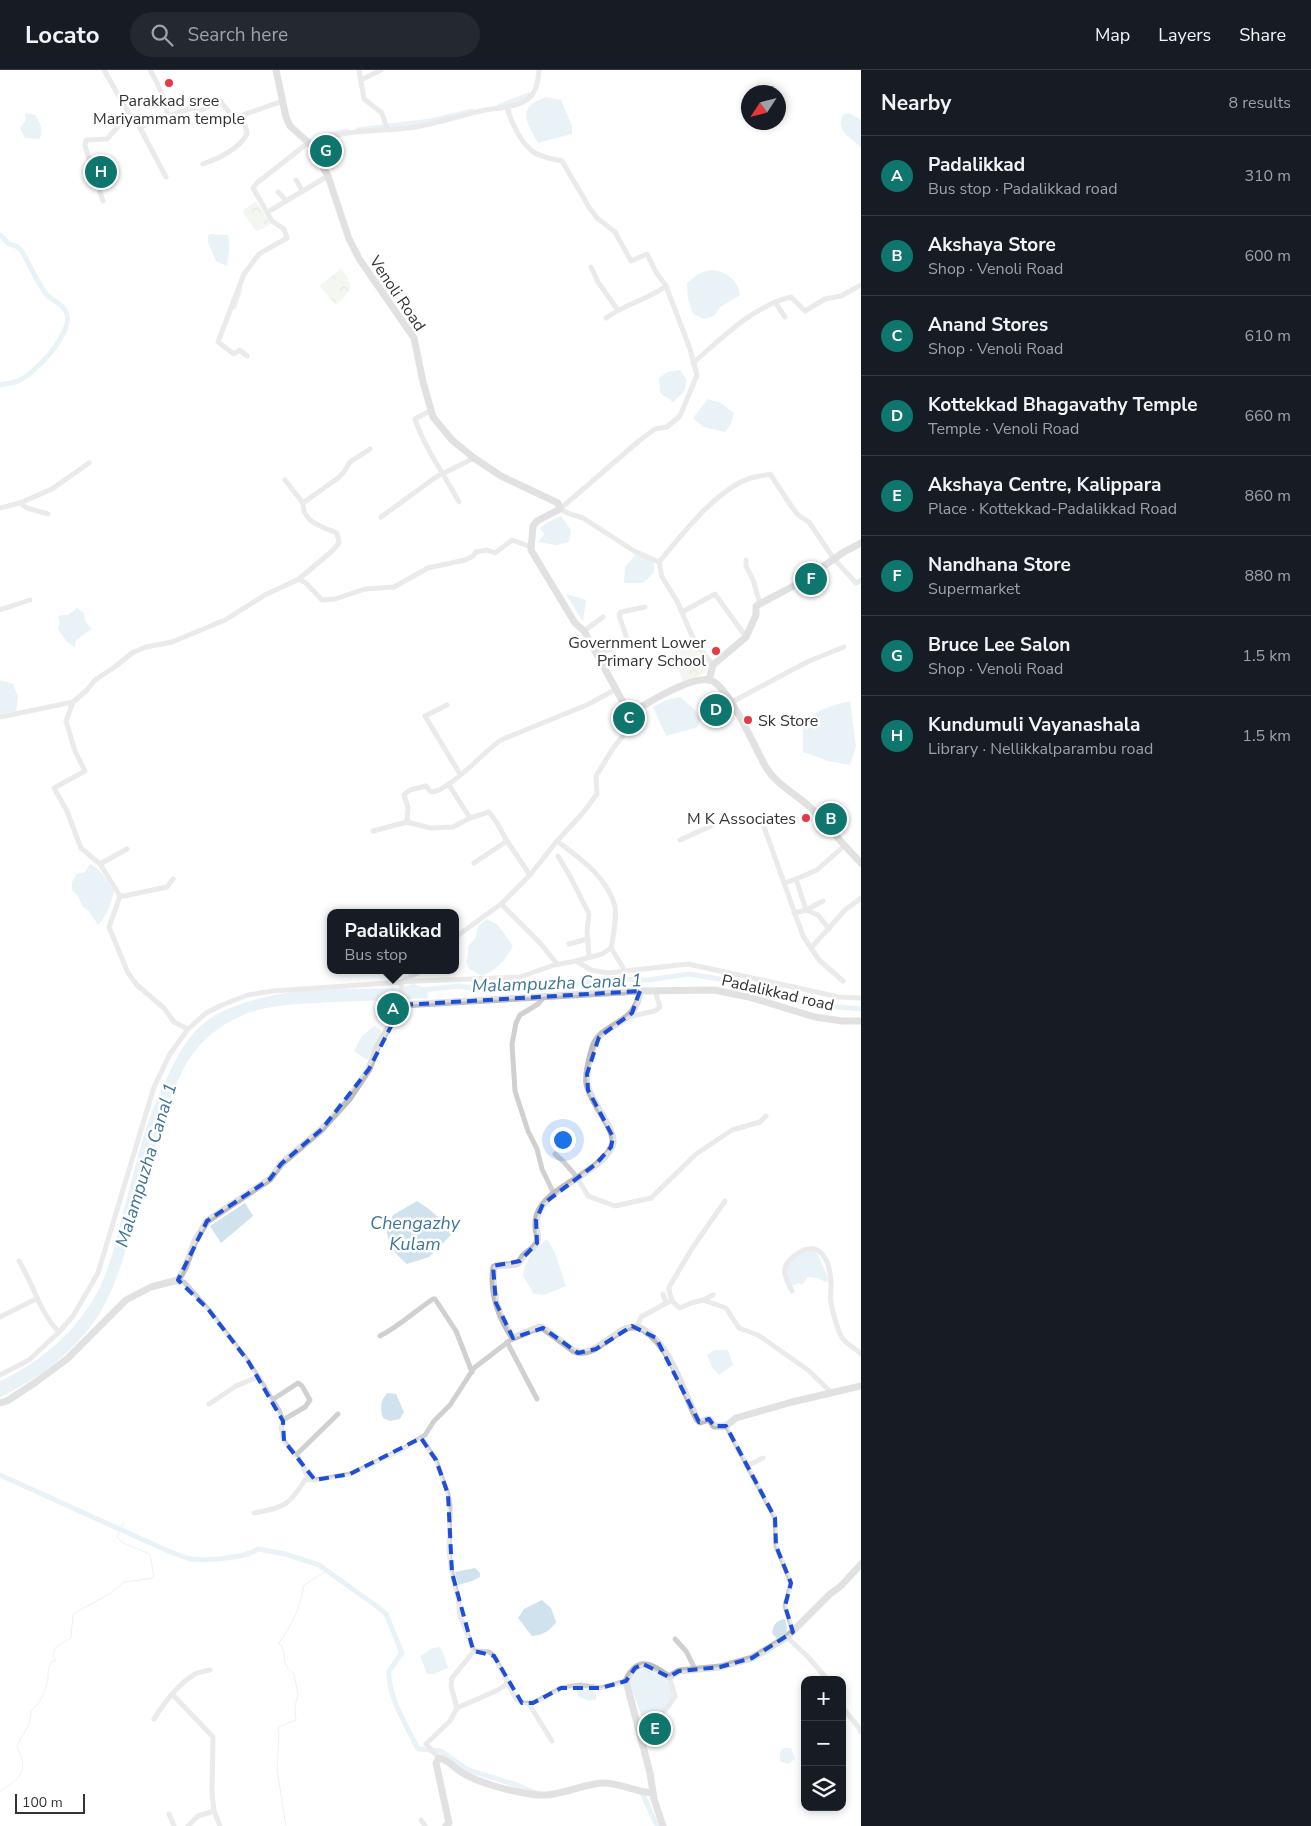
<!DOCTYPE html>
<html lang="en">
<head>
<meta charset="utf-8">
<style>
  body { margin:0; font-family:"Nunito Sans",sans-serif; background:#242831; color:#f1f3f6 }
  .controls { position:absolute; right:15px; bottom:15px; display:grid; overflow:hidden; border-radius:10px; box-shadow:0 2px 8px #0003 }
  .controls button { width:45px; height:45px; display:grid; place-items:center; padding:0; border:0; border-bottom:1px solid #363941; background:#171b24; color:#f1f3f6; font:25px sans-serif }
  .compass { position:absolute; left:741px; top:15px; width:45px; height:45px; border-radius:50%; background:#171b24; box-shadow:0 2px 8px #0003; rotate:234deg }
  .scale { position:absolute; left:15px; bottom:12px; width:70px; box-sizing:border-box; padding-left:5px; border:2px solid #333; border-top:0; font-size:14px; line-height:18px; white-space:nowrap; color:#333; -webkit-text-stroke:4px #fff; paint-order:stroke }
  .you { position:absolute; left:562px; top:1069px; width:18px; height:18px; margin:-12px; border:4px solid #fff; border-radius:50%; background:#1a73e8; box-shadow:0 0 0 8px #1a73e833 }
  .badge { display:grid; place-items:center; width:32px; height:32px; border-radius:50%; background:#0f766e; color:#fff; font-size:16px; font-weight:700 }
  .pin { position:absolute; translate:-50% -50%; border:2px solid #fff; box-shadow:0 1px 5px #0006 }
  .popup { position:absolute; left:327px; top:839px; width:132px; height:65px; box-sizing:border-box; display:grid; place-content:center; border-radius:10px; background:#171b24; filter:drop-shadow(0 1px 4px #0005); font-size:16px; white-space:nowrap; color:#9ea1a6 }
  .popup b { font-size:19px; color:#f1f3f6 }
  .popup::after { content:''; position:absolute; left:50%; top:100%; margin-left:-10px; border:10px solid transparent; border-top-color:#171b24 }
  .list { margin:0; padding:0; list-style:none }
  h2 { display:flex; justify-content:space-between; align-items:center; height:65px; margin:0; padding:0 20px; font-size:21px }
  h2 small { font-size:16px; font-weight:400; color:#9ea1a6 }
  .list li { display:grid; grid-template-columns:32px 1fr auto; gap:15px; align-items:center; box-sizing:border-box; height:80px; padding:0 20px; border-top:1px solid #363941 }
  .list b { display:block; font-size:19px; white-space:nowrap }
  .list p { margin:0; font-size:16px; white-space:nowrap; color:#9ea1a6 }
  .list em { font-size:16px; font-style:normal; color:#9ea1a6 }
  .icon { flex:none; width:28px; height:28px; fill:none; stroke:currentColor; stroke-width:2; stroke-linecap:round; stroke-linejoin:round }
  .map { position:relative; flex:none; width:861px; height:1756px; overflow:hidden }
  header { display:flex; align-items:center; gap:30px; box-sizing:border-box; height:70px; padding:0 25px; background:#171b24; border-bottom:1px solid #363941 }
  header strong { font-size:24px }
  nav { display:flex; gap:28px; margin-inline-start:auto; font-size:18px }
  .search { width:350px; height:45px; background:#242831; display:flex; align-items:center; gap:12px; box-sizing:border-box; padding:0 18px; border-radius:28px; color:#9ea1a6; font-size:19px }
  main { display:flex }
  aside { flex:1; background:#171b24 }
  .map>svg:first-child { display:block }
</style>
</head>
<body>
<header>
<strong>Locato</strong>
<div class="search"><svg class="icon" aria-label="search" viewBox="0 0 24 24"><circle cx="10" cy="10" r="6"/><path d="M15 15l6 6"/></svg>Search here</div>
<nav><a>Map</a><a>Layers</a><a>Share</a></nav>
</header>
<main>
<div class="map">
<svg width="861" height="1756" viewBox="0 0 861 1756">
  <defs>
    <pattern id="park-crowns" width="20" height="18" patternUnits="userSpaceOnUse" patternTransform="scale(1.25)"><rect width="20" height="18" fill="#e6ecdf"/><path d="M2 6a3 3 0 1 1 6 0M12 15a3 3 0 1 1 6 0" fill="none" stroke="#c6cbc0"/></pattern>
  </defs>
  <rect width="100%" height="100%" fill="#fff"/>
  <g fill="url(#park-crowns)">
    <path d="M256 131 271 154 258 161 255 160 242 141Z"/>
    <path d="M341 198C354 217 354 219 335 235L320 216Z"/>
    <path d="M694 573 711 596 708 601 684 614 672 583Z"/>
  </g>
  <g fill="#cfe2ee">
    <path d="M546 27 561 30 572 56V64L538 73C526 51 516 37 546 27Z"/>
    <path d="M25 43 35 45C41 54 43 59 40 69L25 68 20 58 26 50Z"/>
    <path d="M849 43 861 50V78C852 67 834 61 843 45Z"/>
    <path d="M210 164 228 165C231 174 228 186 227 196L216 191 208 172V166Z"/>
    <path d="M710 200C724 200 739 210 740 225L720 237 714 246 704 249 693 244 688 229 687 213 698 204Z"/>
    <path d="M680 300 687 310 684 322 673 332 660 323 659 308 667 302Z"/>
    <path d="M708 329 721 333 734 343 731 354 725 362 703 357 693 348Z"/>
    <path d="M561 446 571 460 569 472 556 475 538 472 544 464 540 458 546 453Z"/>
    <path d="M636 484 654 492V503L643 513H624L625 497Z"/>
    <path d="M566 524 586 530 583 552Z"/>
    <path d="M77 538 84 543 85 551 92 559 76 570 75 577 67 572 58 559 60 551 58 547 61 545H68Z"/>
    <path d="M0 610 13 614 18 627 16 641 1 644H0Z"/>
    <path d="M680 627 694 639 701 649 698 657 666 666 653 637 666 630Z"/>
    <path d="M850 631 856 676 850 695 828 691 803 682V652C815 640 834 635 850 631Z"/>
    <path d="M90 794C102 800 107 811 114 821 111 835 107 845 98 855L89 841 83 837 78 826 72 820V812L77 804 85 802Z"/>
    <path d="M487 849 498 855 513 876C504 892 499 898 482 906L469 899 466 891 468 886V876L475 869 478 856Z"/>
    <path d="M413 914 427 918 428 928C395 930 363 931 330 932 304 934 276 934 251 942 223 952 199 970 185 996 177 1010 172 1027 167 1042 151 1087 140 1134 126 1180 119 1201 112 1223 100 1243 77 1280 39 1309 0 1327V1311C42 1292 80 1258 100 1217 111 1194 116 1169 123 1144 132 1110 140 1072 153 1039 157 1028 162 1018 167 1008 179 981 194 955 221 942 278 915 338 920 400 918Z"/>
    <path d="M374 956 381 960V967L367 990 354 981 362 966Z"/>
    <path d="M417 1131C431 1140 443 1149 451 1165L429 1187 407 1194C392 1181 389 1176 386 1157L393 1145Z"/>
    <path d="M245 1133 253 1146 221 1173 210 1156Z"/>
    <path d="M547 1169 555 1183 566 1216 544 1225 534 1224 523 1206C526 1187 533 1181 547 1169Z"/>
    <path d="M810 1177 817 1183 829 1210 826 1212 817 1208 808 1207 802 1215 799 1213 793 1216 790 1213 785 1199 794 1189Z"/>
    <path d="M714 1280H728L733 1295 719 1305 712 1297 707 1285Z"/>
    <path d="M387 1323 396 1324 404 1342 400 1349 390 1351 383 1348C380 1338 380 1332 387 1323Z"/>
    <path d="M475 1498 480 1503V1507L472 1511 458 1515 455 1502Z"/>
    <path d="M542 1530 551 1538 556 1552C550 1561 543 1565 532 1566L518 1548 524 1539Z"/>
    <path d="M784 1549 786 1551 787 1565 778 1570 772 1563C773 1555 776 1551 784 1549Z"/>
    <path d="M439 1577 442 1580 448 1598 434 1604H427L420 1586 432 1578Z"/>
    <path d="M645 1599 664 1607 674 1621C671 1637 658 1645 644 1652L629 1612 636 1602Z"/>
    <path d="M583 1616C591 1618 595 1621 597 1629L589 1631 578 1626 576 1619Z"/>
    <path d="M783 1678H791L795 1689 788 1694 780 1691V1682Z"/>
  </g>
  <g fill="none" stroke-linecap="round" stroke-linejoin="round">
    <g stroke="#cfe2ee" stroke-width="1">
      <path d="M0 1721C21 1708 29 1702 17 1677 21 1664 32 1656 31 1641 41 1632 46 1621 48 1607 48 1601 48 1597 52 1591H56L53 1586 55 1578 71 1568 73 1544 111 1523 124 1512 154 1508 150 1484 123 1473 117 1467 124 1453"/>
      <path d="M286 1756 277 1699 279 1663 278 1657 296 1650 295 1637 298 1624 294 1604C278 1592 289 1585 279 1573 292 1554 300 1539 304 1515L327 1501"/>
    </g>
    <g stroke="#cfe2ee" stroke-width="5">
      <path d="M500 36 529 25"/>
      <path d="M389 56 431 51 472 41"/>
      <path d="M358 60 381 57"/>
      <path d="M308 74 324 66 347 61"/>
      <path d="M0 165 9 174 16 176 21 180C30 194 36 211 46 224 53 232 64 233 67 245 72 264 33 307 15 312 11 314 5 313 0 315"/>
      <path d="M234 237 240 219"/>
      <path d="M422 920 459 916 482 920 552 914H580L601 909 648 910 689 904 743 913 818 935 861 939"/>
      <path d="M0 1405 168 1481C176 1484 184 1487 191 1489 206 1491 246 1488 258 1479L285 1484 319 1495 375 1535 386 1544 402 1583 389 1601C388 1628 407 1656 418 1679L441 1681 468 1700 517 1715 536 1723"/>
      <path d="M641 1720 657 1756"/>
    </g>
    <g stroke="#d0d0d0" stroke-width="5">
      <path d="M104 0 132 49"/>
      <path d="M150 0C159 15 165 28 168 45"/>
      <path d="M359 0 364 29 382 43 387 59"/>
      <path d="M361 10 381 0"/>
      <path d="M507 37C511 52 520 71 532 81 539 87 553 89 562 91L589 137 597 148 615 162 631 191 647 184 656 202 666 216C647 230 625 234 606 248"/>
      <path d="M139 56 166 107"/>
      <path d="M311 75C342 57 380 63 415 57 439 53 462 45 485 40 500 37 517 38 529 28 537 21 538 10 539 0"/>
      <path d="M203 94C219 88 238 80 247 64L243 45"/>
      <path d="M296 110 302 120"/>
      <path d="M278 122 286 130"/>
      <path d="M103 131 85 76 86 70 107 69 123 51 130 48 133 49 139 56H143L179 42 193 38 202 40 220 31 234 48 283 31"/>
      <path d="M271 140 328 106"/>
      <path d="M591 197 598 212 617 239"/>
      <path d="M775 232 785 247"/>
      <path d="M247 286 240 280 234 284 218 272 244 204 259 184 287 168 284 159 272 151 253 118 257 113 309 72"/>
      <path d="M693 293C722 268 753 236 791 227L805 241 825 229 841 226 861 215"/>
      <path d="M430 341 415 349C425 379 444 404 459 432"/>
      <path d="M285 410 303 433"/>
      <path d="M20 433 27 438 48 444"/>
      <path d="M0 438 20 433 52 419 89 393"/>
      <path d="M381 447 436 407 474 388"/>
      <path d="M746 490V496L753 510 760 534"/>
      <path d="M659 492 634 481 583 448 570 444 560 439 640 370 655 359 667 357 680 346 697 305 690 279 666 216"/>
      <path d="M299 509 332 481 339 473 337 463C323 457 302 452 303 433L338 408 344 402 350 392 370 379"/>
      <path d="M0 540 30 530"/>
      <path d="M682 542 715 524 746 567"/>
      <path d="M584 561 603 547"/>
      <path d="M597 584 627 574V569L619 545 621 542 645 537"/>
      <path d="M713 595 696 573 689 559 677 531 662 507 659 492C682 465 716 419 751 408 757 406 764 406 770 404L792 437 798 445 809 452 834 489 856 513 861 510"/>
      <path d="M73 632 66 651 75 681 85 701 54 718 67 741 81 778 100 794 120 826"/>
      <path d="M730 633 809 591 844 577"/>
      <path d="M447 635 425 646 460 704"/>
      <path d="M0 647 73 632 86 621 95 610 116 596 132 583 146 577 172 572 225 550 265 525 299 509 306 513 322 530 335 529 365 519 394 517 428 498 465 490 473 486 476 482 487 480 495 483 512 470 531 477"/>
      <path d="M449 715 470 748"/>
      <path d="M407 752 408 738 404 725 410 720 426 716 431 722C449 722 484 681 501 670L589 634 616 619"/>
      <path d="M763 754 803 866 819 890 843 911"/>
      <path d="M373 761 407 752 430 758 453 757 470 748 489 742 497 753 507 771 530 805"/>
      <path d="M680 770 713 755"/>
      <path d="M557 771C580 788 606 806 615 836 617 844 613 869 611 878L602 884 576 891"/>
      <path d="M558 786 571 808 589 844 587 861 589 886"/>
      <path d="M474 793 507 771"/>
      <path d="M100 794 127 779"/>
      <path d="M796 809 817 800 844 776"/>
      <path d="M784 813 796 809 806 840 818 845 829 859"/>
      <path d="M120 826 109 857 128 903 137 915 164 938 174 952 188 959"/>
      <path d="M120 826H124L167 817 173 809"/>
      <path d="M501 834 541 874 557 894"/>
      <path d="M794 843 806 840 823 831"/>
      <path d="M569 874 587 869"/>
      <path d="M456 875 457 866 501 834 530 805 557 771 582 744 597 724 596 706 614 677 630 657 640 638"/>
      <path d="M611 878 625 901"/>
      <path d="M811 878 845 840 861 828"/>
      <path d="M403 911 422 900"/>
      <path d="M401 912 402 935"/>
      <path d="M544 927 538 934 520 945 516 953 512 974 515 1021 528 1061 537 1079 542 1099 554 1124"/>
      <path d="M628 947 655 941 660 937 655 921"/>
      <path d="M555 1084C570 1096 579 1109 588 1126L615 1136 651 1128 696 1084 732 1060 760 1052 766 1046"/>
      <path d="M725 1131 693 1177 669 1217C669 1226 672 1233 680 1238L691 1233 703 1230 726 1238 739 1258 758 1265 808 1300 832 1323"/>
      <path d="M19 1191C34 1215 39 1242 59 1262"/>
      <path d="M178 1210 184 1212 208 1239 248 1291 279 1340 283 1350 281 1358 284 1371 299 1389 306 1403 310 1409 315 1410 350 1404 401 1380 425 1365 434 1351 450 1335 474 1298 513 1268"/>
      <path d="M792 1221C785 1206 779 1199 793 1187 820 1164 832 1193 831 1218 831 1223 830 1228 831 1233 833 1243 837 1257 841 1266 847 1276 855 1277 861 1284"/>
      <path d="M663 1224 666 1233"/>
      <path d="M703 1230 713 1225"/>
      <path d="M0 1247 36 1229"/>
      <path d="M637 1257 641 1247 672 1230"/>
      <path d="M380 1266C400 1256 415 1241 433 1229H435L456 1261 472 1302"/>
      <path d="M507 1272 537 1329"/>
      <path d="M0 1305 29 1290 59 1262 73 1246 98 1203 154 1017 170 984 188 959 206 943 222 935 248 925 273 921 418 911 520 907 554 895 576 891 591 900 608 903 688 894 839 927 861 928"/>
      <path d="M272 1330 298 1313 302 1316 310 1330 305 1337 283 1350"/>
      <path d="M209 1334 236 1316 258 1307"/>
      <path d="M726 1356 775 1448 776 1476 791 1513 785 1536 793 1562"/>
      <path d="M421 1368 436 1390 448 1424 450 1435 449 1481 452 1503 458 1528 460 1546 474 1581 489 1582 494 1586 516 1629 522 1633H533L561 1618 580 1615 601 1618 626 1611"/>
      <path d="M296 1385 338 1344"/>
      <path d="M747 1396 763 1388"/>
      <path d="M254 1443C284 1437 288 1437 305 1410L310 1409"/>
      <path d="M787 1567 808 1587 828 1610"/>
      <path d="M675 1569 686 1581 695 1599"/>
      <path d="M173 1625 213 1667 212 1722 214 1741 220 1756"/>
      <path d="M529 1634 552 1671"/>
      <path d="M842 1635C847 1646 856 1651 861 1662"/>
      <path d="M457 1638 451 1616 452 1608 474 1581"/>
      <path d="M154 1649C164 1633 178 1614 195 1604 199 1602 206 1601 210 1600"/>
      <path d="M640 1660C653 1652 668 1640 675 1626L669 1607"/>
      <path d="M439 1688 426 1674 450 1651 457 1638 498 1620 508 1613"/>
      <path d="M169 1744 174 1756"/>
      <path d="M421 1750 425 1756"/>
      <path d="M188 1756 198 1746 214 1741"/>
    </g>
    <g stroke="#bdbdbd" stroke-width="7">
      <path d="M276 0 286 47 290 56 311 75 328 106 349 169 360 190 414 268 423 312 433 347 452 370 474 388 501 406 558 433 560 439 537 451 533 456 531 480 575 553 584 561 624 634 633 642C649 632 691 606 710 610 729 615 756 681 767 699 778 716 798 725 812 739 829 757 844 776 861 793"/>
      <path d="M709 610 713 595 746 567 756 545V536L799 513 844 482 861 473"/>
      <path d="M640 921C636 957 601 952 593 977 590 988 585 1003 587 1014 590 1032 615 1058 613 1073 609 1093 564 1114 550 1127 541 1135 535 1145 536 1157 536 1162 539 1167 537 1172 535 1178 528 1181 524 1185 521 1188 521 1192 516 1194 509 1196 501 1194 494 1197 490 1223 499 1247 513 1268L539 1257 543 1258 574 1281C599 1291 621 1245 644 1260 671 1277 683 1321 697 1349L700 1352 709 1349 714 1356H726L736 1348 792 1332 861 1316"/>
      <path d="M0 1333 7 1331 36 1312 67 1289 126 1230 151 1217 178 1210 185 1198 195 1171 207 1151 270 1109 281 1094 322 1059 349 1029 369 999 377 977 402 935 640 921 714 920 749 927 815 947 842 951H861"/>
      <path d="M446 1756 449 1753 436 1693 439 1688C448 1689 454 1698 461 1702 478 1713 510 1721 530 1724 555 1729 576 1716 601 1713 618 1712 636 1722 653 1723"/>
      <path d="M663 1756 654 1729 650 1703 626 1611C638 1586 650 1594 669 1607L679 1601 720 1597 752 1588 764 1581 787 1567 830 1524 841 1516 861 1494"/>
    </g>
  </g>
  <path d="M0 0H861V1756H0ZM640 921 632 943 599 967 587 1004 588 1020 613 1067 611 1077 596 1094 543 1134 536 1150 537 1173 520 1191 493 1196 496 1233 513 1268 543 1258 578 1283 596 1279 632 1256 656 1268 699 1352 709 1349 714 1356H726L775 1448 776 1476 791 1513 785 1536 793 1562 752 1588 720 1597 679 1601 669 1607 643 1594 635 1598 626 1611 601 1618H561L533 1633H522L494 1586 474 1581 472 1576 452 1503 448 1424 436 1390 421 1368 350 1404 315 1410 284 1371 283 1351 248 1291 208 1239 178 1210 207 1151 270 1109 281 1094 322 1059 369 999 402 935Z" fill="#fff" fill-opacity=".55" fill-rule="evenodd"/>
  <path fill="none" stroke="#1d4ed8" stroke-width="4" stroke-dasharray="10 6" stroke-linejoin="round" d="M640 921 632 943 599 967 587 1004 588 1020 613 1067 611 1077 596 1094 543 1134 536 1150 537 1173 520 1191 493 1196 496 1233 513 1268 543 1258 578 1283 596 1279 632 1256 656 1268 699 1352 709 1349 714 1356H726L775 1448 776 1476 791 1513 785 1536 793 1562 752 1588 720 1597 679 1601 669 1607 643 1594 635 1598 626 1611 601 1618H561L533 1633H522L494 1586 474 1581 472 1576 452 1503 448 1424 436 1390 421 1368 350 1404 315 1410 284 1371 283 1351 248 1291 208 1239 178 1210 207 1151 270 1109 281 1094 322 1059 369 999 402 935Z"/>
  <g fill="#e63946" stroke="#fff" stroke-width="2">
    <circle cx="169" cy="13" r="5"/>
    <circle cx="716" cy="581" r="5"/>
    <circle cx="748" cy="650" r="5"/>
    <circle cx="806" cy="748" r="5"/>
  </g>
  <g text-anchor="middle" stroke-width="5" stroke-linejoin="round" paint-order="stroke">
    <g font-size="16" fill="#333" stroke="#fff" text-anchor="end">
      <text x="169" y="36" text-anchor="middle">Parakkad sree<tspan x="169" dy="18">Mariyammam temple</tspan></text>
      <text x="706" y="578">Government Lower<tspan x="706" dy="18">Primary School</tspan></text>
      <text x="758" y="656" text-anchor="start">Sk Store</text>
      <text x="796" y="754">M K Associates</text>
    </g>
    <g font-size="16" fill="#333" stroke="#fff">
      <text transform="translate(398 223) rotate(56)" y="6">Venoli Road</text>
      <text transform="translate(778 922) rotate(13)" y="6">Padalikkad road</text>
    </g>
    <g font-size="18" font-style="italic" fill="#3f7597" stroke="#fff">
      <text transform="translate(557 913) rotate(-2)" y="6">Malampuzha Canal 1</text>
      <text transform="translate(146 1095) rotate(-73)" y="6">Malampuzha Canal 1</text>
      <text x="415" y="1159">Chengazhy<tspan x="415" dy="21">Kulam</tspan></text>
    </g>
  </g>
</svg>
<div class="controls">
<button>+</button>
<button>−</button>
<button><svg class="icon" aria-label="layers" viewBox="0 0 24 24"><path d="M12 4l9 5-9 5-9-5zM3 14l9 5 9-5"/></svg></button>
</div>
<svg class="compass" viewBox="-18 -18 36 36"><path d="M0-13l5 13h-10z" fill="#e53935"/><path d="M0 13l5-13h-10z" fill="#9ea1a6"/></svg>
<div class="scale">100 m</div>
<div class="you"></div>
<div class="pin badge" style="left:393px;top:939px">A</div>
<div class="popup"><b>Padalikkad</b>Bus stop</div>
<div class="pin badge" style="left:831px;top:749px">B</div>
<div class="pin badge" style="left:629px;top:648px">C</div>
<div class="pin badge" style="left:716px;top:640px">D</div>
<div class="pin badge" style="left:655px;top:1659px">E</div>
<div class="pin badge" style="left:811px;top:509px">F</div>
<div class="pin badge" style="left:326px;top:81px">G</div>
<div class="pin badge" style="left:101px;top:102px">H</div>
</div>
<aside>
<h2>Nearby<small>8 results</small></h2>
<ul class="list">
<li><span class="badge">A</span><div><b>Padalikkad</b><p>Bus stop · Padalikkad road</p></div><em>310 m</em></li>
<li><span class="badge">B</span><div><b>Akshaya Store</b><p>Shop · Venoli Road</p></div><em>600 m</em></li>
<li><span class="badge">C</span><div><b>Anand Stores</b><p>Shop · Venoli Road</p></div><em>610 m</em></li>
<li><span class="badge">D</span><div><b>Kottekkad Bhagavathy Temple</b><p>Temple · Venoli Road</p></div><em>660 m</em></li>
<li><span class="badge">E</span><div><b>Akshaya Centre, Kalippara</b><p>Place · Kottekkad-Padalikkad Road</p></div><em>860 m</em></li>
<li><span class="badge">F</span><div><b>Nandhana Store</b><p>Supermarket</p></div><em>880 m</em></li>
<li><span class="badge">G</span><div><b>Bruce Lee Salon</b><p>Shop · Venoli Road</p></div><em>1.5 km</em></li>
<li><span class="badge">H</span><div><b>Kundumuli Vayanashala</b><p>Library · Nellikkalparambu road</p></div><em>1.5 km</em></li>
</ul>
</aside>
</main>
</body>
</html>
